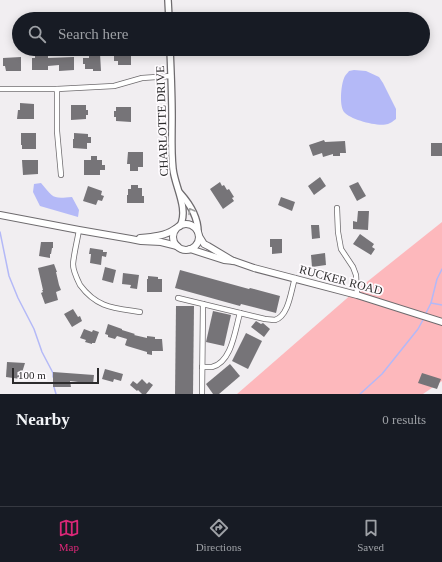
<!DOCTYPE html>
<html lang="en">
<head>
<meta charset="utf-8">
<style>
  body { margin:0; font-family:Georgia,serif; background:#242831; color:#f1f3f6 }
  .scale { position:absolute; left:12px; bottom:10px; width:87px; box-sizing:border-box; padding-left:4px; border:2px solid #2c2b2c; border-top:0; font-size:11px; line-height:14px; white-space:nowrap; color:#2c2b2c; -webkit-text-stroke:3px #fefbfe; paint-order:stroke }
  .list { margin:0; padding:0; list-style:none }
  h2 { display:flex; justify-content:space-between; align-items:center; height:52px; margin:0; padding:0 16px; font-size:17px }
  h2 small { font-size:13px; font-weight:400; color:#9ea1a6 }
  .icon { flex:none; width:22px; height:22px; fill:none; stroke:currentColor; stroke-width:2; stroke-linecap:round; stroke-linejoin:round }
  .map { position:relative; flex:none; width:442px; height:394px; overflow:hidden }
  .search { position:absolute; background:#171b24; box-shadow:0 2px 10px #0003; left:12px; right:12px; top:12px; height:44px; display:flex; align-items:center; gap:10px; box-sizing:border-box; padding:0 14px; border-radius:22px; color:#9ea1a6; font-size:15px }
  .sheet { height:112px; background:#171b24 }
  nav { display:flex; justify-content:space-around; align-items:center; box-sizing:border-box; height:56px; border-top:1px solid #363941; background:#171b24; font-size:11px; color:#9ea1a6 }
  nav a { display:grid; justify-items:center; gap:2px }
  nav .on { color:#db2777 }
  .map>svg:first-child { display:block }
</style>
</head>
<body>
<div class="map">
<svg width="442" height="394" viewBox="0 0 442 394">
  <rect width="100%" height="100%" fill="#f1eef1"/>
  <path fill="#fdb8bc" d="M442 222V381L423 394H237L353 293Z"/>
  <g fill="#b4b9f7">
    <path d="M354 70 366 71 379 77 383 83 396 109V119C393 121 391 123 388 124 378 127 351 120 344 112 339 105 341 83 345 76 346 74 348 73 349 71Z"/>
    <path d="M41 183C54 198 52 199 72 197L79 210 78 217 40 206 33 192 34 184Z"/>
  </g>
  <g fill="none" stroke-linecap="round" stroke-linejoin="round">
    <g stroke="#b4b9f7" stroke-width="1.5">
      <path d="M0 232 9 276 18 298 34 329 42 352 53 373V377"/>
      <path d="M431 303 437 279 442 269"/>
      <path d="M425 315 431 303 442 305"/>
      <path d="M54 387 56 394"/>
      <path d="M360 394 382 374 418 329 424 318"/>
    </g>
  </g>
  <g fill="#767478">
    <path d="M114 50H131V65H118V61H114Z"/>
    <path d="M35 53H42V56H48V58L74 57V70L59 71V65L48 66V70H32V58H35Z"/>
    <path d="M89 53H100L101 71H93V69H85V64H83V58H89Z"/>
    <path d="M21 57V71H6L5 66H3V58Z"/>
    <path d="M20 103 34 104V119H17L18 110H20Z"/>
    <path d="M71 105H86V110H88V115H86V119L71 120Z"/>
    <path d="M116 107H131V122L116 121V117H114V111H116Z"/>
    <path d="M21 133H36V149H22V145H21Z"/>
    <path d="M74 133 88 134V137H91V143H87V149L73 148V139H74Z"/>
    <path d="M324 140 325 142 345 141 346 153H340V156H333V154L323 157 322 153 313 156 309 145Z"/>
    <rect x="431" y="143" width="11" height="13"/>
    <path d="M128 152H143V167H138V171H130V164H127Z"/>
    <path d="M91 156H97V160H102V165H105V170H100V175H84V160H91Z"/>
    <path d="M22 160H38V174L23 175Z"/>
    <path d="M320 177 326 186 314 195 308 186Z"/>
    <path d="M220 182 222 186 224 185 227 190 229 189 234 197 232 198 234 201 223 209 210 189Z"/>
    <path d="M358 182 366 196 357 201 349 186Z"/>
    <path d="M131 185H138V188H142V196H144V203H127V195H128V189H131Z"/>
    <path d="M88 186 102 191 101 195 104 196 102 201 98 200 96 205 83 201Z"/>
    <path d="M281 197 295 202 292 211 278 205Z"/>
    <path d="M358 211H369L368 230 353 229V221L357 222Z"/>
    <path d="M311 225H319L320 238 312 239Z"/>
    <path d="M360 234 374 244 372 247 375 249 371 255 353 244Z"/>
    <path d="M270 239H282V253L272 254V247H270Z"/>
    <path d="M41 242H53V248H52L51 254H50V258L39 256Z"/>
    <path d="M90 248 103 250V252H107L106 257 102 256 101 265 90 263 91 254H89Z"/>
    <path d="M325 253 326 265 312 267 311 255Z"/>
    <path d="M54 264 57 272H56L59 285 61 290 56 292 58 300 45 304 41 293 43 292 42 290H43L38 268Z"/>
    <path d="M105 267 116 270 113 283 102 280Z"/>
    <path d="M180 270 249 289 250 288 280 296 276 313 241 304 240 306 175 288Z"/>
    <path d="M123 273 139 275 137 289 130 288 131 285 122 284Z"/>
    <path d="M148 276 158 277V279H162V292H147V279H148Z"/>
    <path d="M176 306H194L193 394H175Z"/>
    <path d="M73 309 78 317 80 316 82 321 72 327 64 314Z"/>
    <path d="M213 311 231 315 224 346 206 342Z"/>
    <path d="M256 321 261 324 263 323 270 329 264 337 251 327Z"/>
    <path d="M108 324 122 329V330L135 334 134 335 147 338V336L155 337V339H162L163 351H152V355L147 354V352L127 346 125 345 127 339 117 336 115 339 108 337V335L105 334Z"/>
    <path d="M84 329 92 332 93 330 99 332 95 343H92V344L85 342 86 340 80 338Z"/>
    <path d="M246 333 262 341 248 369 232 361Z"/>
    <path d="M7 362 25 363 20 379 6 377Z"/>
    <path d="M230 364 240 376 219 394H213L206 384Z"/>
    <path d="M105 369 123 374 121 381 114 379 113 382 102 379Z"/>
    <path d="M53 372 94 375 93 384H86V383L70 381 71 387H53Z"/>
    <path d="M422 373 441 379 437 389 418 383Z"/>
    <path d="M142 379 147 384 149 382 153 385 146 394H142L138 390 137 391 130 385 133 381 137 384Z"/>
  </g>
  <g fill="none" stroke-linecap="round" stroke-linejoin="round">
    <g stroke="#6e6b6e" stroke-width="6">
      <g id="minor">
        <path d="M0 89H57L114 86 142 78 171 76"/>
        <path d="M57 89V131L61 175"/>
        <path d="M337 208 338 232 341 249 353 267 356 275 357 295"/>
        <path d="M79 230C77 242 74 253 73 264 73 271 77 279 80 285 97 308 114 308 140 312"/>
        <path d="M178 298 265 319C268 319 272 320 275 320 289 316 291 290 295 278"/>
        <path d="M202 367C205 367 209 367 212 367 232 362 235 330 240 313"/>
        <path d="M202 394 203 304"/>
      </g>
    </g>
    <g stroke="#6e6b6e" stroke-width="8">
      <g id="tertiary">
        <path d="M168 0 169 19"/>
        <path d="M170 49C171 72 172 94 172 117 172 134 171 152 173 169 175 187 189 209 180 226"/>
        <path d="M180 193C189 203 198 217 198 232"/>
      </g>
    </g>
    <g stroke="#6e6b6e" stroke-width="8">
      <g id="secondary">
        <path d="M0 215 79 230 131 239 141 241 161 242 177 246"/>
        <circle cx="186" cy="237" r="13"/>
        <path d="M199 236 204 244 208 246 233 261"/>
        <path d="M140 238C153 237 165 236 175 229"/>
        <path d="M190 249 224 260 234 261 254 268 357 295 442 322"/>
      </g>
    </g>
    <use href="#minor" stroke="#fff" stroke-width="4.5"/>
    <use href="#tertiary" stroke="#fff" stroke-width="5.5"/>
    <use href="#secondary" stroke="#fff" stroke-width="6"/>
  </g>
  <defs><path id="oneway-chevron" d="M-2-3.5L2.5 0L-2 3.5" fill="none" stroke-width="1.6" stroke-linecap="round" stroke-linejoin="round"/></defs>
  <use stroke="#a0a0a0" href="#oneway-chevron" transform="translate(191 211) rotate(-120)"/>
  <g text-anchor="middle" stroke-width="3.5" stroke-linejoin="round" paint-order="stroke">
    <g font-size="12" fill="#2c2b2c" stroke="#fefbfe">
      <text transform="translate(162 121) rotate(-92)" y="4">CHARLOTTE DRIVE</text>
      <text transform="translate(341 280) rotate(15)" y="4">RUCKER ROAD</text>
    </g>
  </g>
</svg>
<div class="scale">100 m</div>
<div class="search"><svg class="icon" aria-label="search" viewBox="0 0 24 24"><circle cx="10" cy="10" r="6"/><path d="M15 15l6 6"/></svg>Search here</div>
</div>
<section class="sheet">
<h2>Nearby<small>0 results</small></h2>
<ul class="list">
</ul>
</section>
<nav>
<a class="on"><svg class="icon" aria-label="map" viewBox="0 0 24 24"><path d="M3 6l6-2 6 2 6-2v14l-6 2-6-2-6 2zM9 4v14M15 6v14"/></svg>Map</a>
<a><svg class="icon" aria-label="directions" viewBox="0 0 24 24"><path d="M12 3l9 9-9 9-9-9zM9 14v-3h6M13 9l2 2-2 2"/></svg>Directions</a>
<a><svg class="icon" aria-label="saved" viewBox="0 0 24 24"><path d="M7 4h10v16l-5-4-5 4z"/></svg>Saved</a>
</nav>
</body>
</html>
